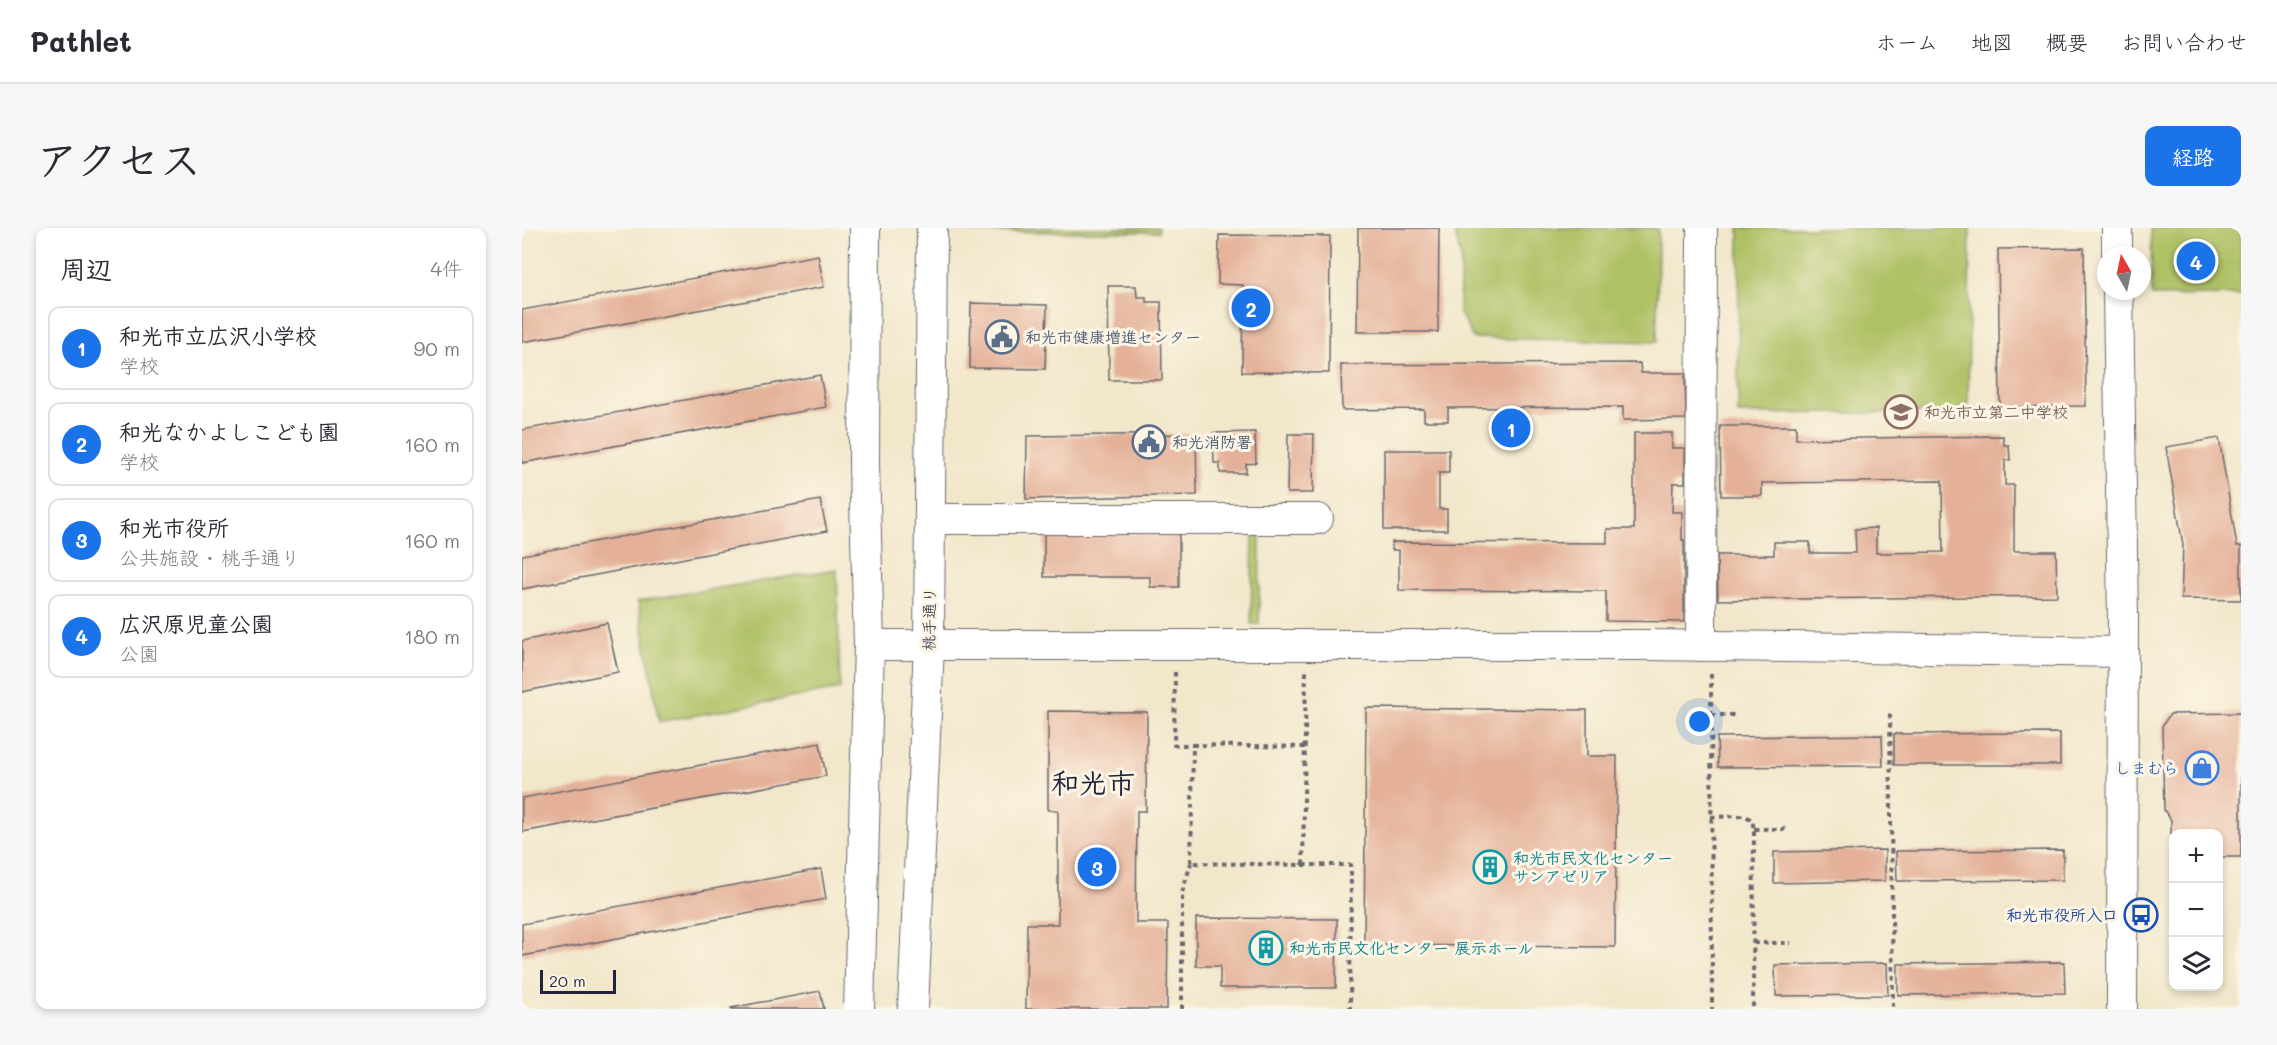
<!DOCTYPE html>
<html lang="ja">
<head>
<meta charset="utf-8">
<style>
  body { margin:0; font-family:Mali,"Klee One",sans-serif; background:#f7f7f7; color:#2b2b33 }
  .controls { position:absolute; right:18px; bottom:18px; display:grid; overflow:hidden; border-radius:12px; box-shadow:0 3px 9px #0003 }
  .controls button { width:54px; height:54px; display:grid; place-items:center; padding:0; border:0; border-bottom:2px solid #e1e1e2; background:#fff; color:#2b2b33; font:30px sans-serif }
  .compass { position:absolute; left:1575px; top:18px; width:54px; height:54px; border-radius:50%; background:#fff; box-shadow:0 3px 9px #0003; rotate:351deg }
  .scale { position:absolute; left:18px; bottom:15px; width:76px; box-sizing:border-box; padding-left:6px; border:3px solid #22223b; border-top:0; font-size:16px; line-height:21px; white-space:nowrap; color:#22223b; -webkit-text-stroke:4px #fcf5e5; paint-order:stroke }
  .you { position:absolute; left:1178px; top:494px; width:21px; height:21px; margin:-15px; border:4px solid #fff; border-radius:50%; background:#1a73e8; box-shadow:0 0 0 9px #1a73e833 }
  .badge { display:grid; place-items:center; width:39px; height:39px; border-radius:50%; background:#1a73e8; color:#fff; font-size:20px; font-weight:700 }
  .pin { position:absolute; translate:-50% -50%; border:3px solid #fff; box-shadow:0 2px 6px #0006 }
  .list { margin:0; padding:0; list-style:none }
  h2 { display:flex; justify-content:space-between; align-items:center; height:78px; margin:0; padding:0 24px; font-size:26px }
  h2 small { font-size:20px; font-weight:400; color:#7c7c81 }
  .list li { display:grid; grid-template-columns:39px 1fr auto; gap:18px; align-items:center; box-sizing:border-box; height:84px; margin:0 12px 12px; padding:0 12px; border:2px solid #e1e1e2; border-radius:12px }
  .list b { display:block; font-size:22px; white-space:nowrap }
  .list p { margin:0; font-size:20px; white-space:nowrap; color:#7c7c81 }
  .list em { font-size:20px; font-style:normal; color:#7c7c81 }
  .icon { flex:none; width:33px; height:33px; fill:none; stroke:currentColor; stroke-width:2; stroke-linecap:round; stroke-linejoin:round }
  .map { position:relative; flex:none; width:1719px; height:781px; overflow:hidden; border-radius:12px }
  header { display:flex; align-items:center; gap:36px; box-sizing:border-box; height:84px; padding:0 30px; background:#fff; border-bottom:2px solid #e1e1e2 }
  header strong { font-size:28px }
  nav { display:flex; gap:33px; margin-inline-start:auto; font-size:21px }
  .intro { display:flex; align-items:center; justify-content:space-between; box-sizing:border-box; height:144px; padding:0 36px }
  h1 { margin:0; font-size:42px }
  .button { padding:15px 27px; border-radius:12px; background:#1a73e8; color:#fff; font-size:21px; font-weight:700 }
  main { display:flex; gap:36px; padding:0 36px }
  aside { flex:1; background:#fff; border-radius:12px; box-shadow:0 3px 9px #0003 }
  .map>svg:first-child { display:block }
</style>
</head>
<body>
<header>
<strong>Pathlet</strong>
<nav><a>ホーム</a><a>地図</a><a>概要</a><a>お問い合わせ</a></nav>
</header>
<div class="intro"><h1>アクセス</h1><a class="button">経路</a></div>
<main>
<aside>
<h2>周辺<small>4件</small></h2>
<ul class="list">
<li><span class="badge">1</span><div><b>和光市立広沢小学校</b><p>学校</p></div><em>90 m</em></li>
<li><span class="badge">2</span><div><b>和光なかよしこども園</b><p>学校</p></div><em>160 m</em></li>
<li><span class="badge">3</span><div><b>和光市役所</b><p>公共施設 · 桃手通り</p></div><em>160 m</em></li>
<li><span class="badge">4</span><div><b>広沢原児童公園</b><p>公園</p></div><em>180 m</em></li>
</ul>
</aside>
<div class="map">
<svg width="1719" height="781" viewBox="0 0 1719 781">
  <rect width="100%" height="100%" fill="#fcf5e5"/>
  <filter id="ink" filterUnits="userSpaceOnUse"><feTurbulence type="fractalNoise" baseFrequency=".0167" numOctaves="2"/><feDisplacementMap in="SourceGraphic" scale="12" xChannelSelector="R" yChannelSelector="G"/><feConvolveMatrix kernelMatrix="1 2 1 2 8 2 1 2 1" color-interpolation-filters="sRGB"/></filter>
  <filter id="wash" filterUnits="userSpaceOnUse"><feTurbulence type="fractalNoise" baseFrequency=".008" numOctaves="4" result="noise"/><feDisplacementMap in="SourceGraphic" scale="24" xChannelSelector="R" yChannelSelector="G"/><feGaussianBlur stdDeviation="1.35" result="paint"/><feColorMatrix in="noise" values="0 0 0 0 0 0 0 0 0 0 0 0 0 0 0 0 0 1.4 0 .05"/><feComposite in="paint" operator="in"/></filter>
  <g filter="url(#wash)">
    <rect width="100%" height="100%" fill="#f2e7cb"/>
    <g fill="#afc165" stroke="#687250" stroke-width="1.5">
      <rect x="448" y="0" width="188" height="4"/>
      <path d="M932 0H1136L1135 114 951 110 937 83 939 31Z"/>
      <path d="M1217 0H1448L1446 184 1216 186Z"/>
      <path d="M1629 0H1719V67L1630 68Z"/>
      <path d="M731 300H738L737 396H729Z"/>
      <path d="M315 341 318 461 137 494 116 373Z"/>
    </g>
    <g id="blocks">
      <g fill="#e4b098">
        <path d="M836 0H917L916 104H835Z"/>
        <path d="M697 7 808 8 807 145 720 144 721 57 696 56Z"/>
        <path d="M1562 20 1564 178 1478 179 1476 21Z"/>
        <path d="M296 27 302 59 0 114V82Z"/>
        <path d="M586 58H614L615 69H624V74H639L640 152H587Z"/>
        <path d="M449 75 525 77 523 141 448 140Z"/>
        <path d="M1118 135 1119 145H1163L1164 191 1101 192V179L926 180V193H902V181L820 182 819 137Z"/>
        <path d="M298 147 304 179 0 235V202Z"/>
        <path d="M1198 198H1274V211L1481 208 1482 217H1487L1488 232H1483V257H1492V323H1534L1535 368 1196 372 1195 327H1252V314H1288V325H1334L1333 301 1354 300V325L1421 324 1420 253 1240 255V268H1199Z"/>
        <path d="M733 204 734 235 724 236V245H698V235H692L691 205Z"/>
        <path d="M1112 205H1150V220H1163V255H1151L1150 284H1160V312H1162V394L1084 393V363L877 362V322H870V314L1085 315V301H1112Z"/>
        <path d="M674 206 675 267 504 271 505 208Z"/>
        <path d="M766 206H792L791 265H765Z"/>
        <path d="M1697 210 1715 318H1719V372L1659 371 1661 317 1644 219Z"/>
        <path d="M862 222H927V245H917V281H925V302H862Z"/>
        <path d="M298 272 305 303 0 361V327Z"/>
        <path d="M522 300H657V359H628V349H522Z"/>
        <path d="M85 395 96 444 0 464V413Z"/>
        <path d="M844 480 1065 482V528H1095L1093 719 842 717Z"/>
        <path d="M526 483 625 484 624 583H615L614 695H646L645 781H504L505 696H536V582H526Z"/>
        <path d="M1719 485V629H1696V606H1649V592L1642 582 1640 498 1648 486Z"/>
        <path d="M1538 505V537H1372V506Z"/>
        <path d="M1360 507 1361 538 1196 539 1195 509Z"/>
        <path d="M298 515 304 548 0 604V570Z"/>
        <path d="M1363 622V653L1252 655V624Z"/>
        <path d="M1541 622V652L1375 653 1374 623Z"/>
        <path d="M299 641 304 671 0 728V696Z"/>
        <path d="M674 690 815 691 814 760H698V738H674Z"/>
        <path d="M1542 734 1543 765 1376 767V736Z"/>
        <path d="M1365 735 1366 767 1254 768 1253 737Z"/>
        <path d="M298 763 302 781H210L209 780Z"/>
      </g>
    </g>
  </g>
  <g filter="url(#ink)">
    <use href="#blocks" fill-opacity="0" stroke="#6b676d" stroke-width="1.5"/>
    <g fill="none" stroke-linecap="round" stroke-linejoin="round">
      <g stroke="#6b676d" stroke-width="32">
        <g id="minor">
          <path d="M1595 0V27"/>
          <path d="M1596 63 1601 391 1600 781"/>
          <path d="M408 291H796"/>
          <path d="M347 417H1127L1600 424"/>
          <path d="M1179 418 1180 0"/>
          <path d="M337 781 347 417 342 237 343 0"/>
          <path d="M391 781 407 417 410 0"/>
        </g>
      </g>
      <g stroke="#6b676d" stroke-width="4" stroke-dasharray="4.5 4.5" stroke-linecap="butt">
        <path d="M653 444 652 517H671"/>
        <path d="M1189 446 1190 781"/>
        <path d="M1368 486 1371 781"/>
        <path d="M1189 487H1212"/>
        <path d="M783 519 671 517 669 635 781 637 784 442"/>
        <path d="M1189 589 1224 588 1230 592 1232 601 1231 781"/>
        <path d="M1232 601H1265"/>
        <path d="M781 637H829L828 781"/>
        <path d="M1232 715H1269"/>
        <path d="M660 781V665L669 635"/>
      </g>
      <use href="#minor" stroke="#fff" stroke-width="30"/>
    </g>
  </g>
  <defs>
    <g id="civic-ring" transform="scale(1.725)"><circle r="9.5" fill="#fcf5e5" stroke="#5c6f8a" stroke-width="1.5"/><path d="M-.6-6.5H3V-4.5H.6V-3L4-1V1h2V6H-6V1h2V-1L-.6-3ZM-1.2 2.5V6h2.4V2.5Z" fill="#5c6f8a"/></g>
    <g id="school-ring" transform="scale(1.725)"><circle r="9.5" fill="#fcf5e5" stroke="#8d6e63" stroke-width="1.5"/><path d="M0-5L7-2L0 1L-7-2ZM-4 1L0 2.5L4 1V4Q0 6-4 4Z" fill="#8d6e63"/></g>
    <g id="shop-ring" transform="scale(1.725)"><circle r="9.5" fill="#fcf5e5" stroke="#3f7fe0" stroke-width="1.5"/><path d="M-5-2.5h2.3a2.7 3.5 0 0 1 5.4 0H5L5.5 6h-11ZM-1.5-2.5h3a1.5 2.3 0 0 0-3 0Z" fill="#3f7fe0"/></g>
    <g id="building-ring" transform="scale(1.725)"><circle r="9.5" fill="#fcf5e5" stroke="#0f9aa8" stroke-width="1.5"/><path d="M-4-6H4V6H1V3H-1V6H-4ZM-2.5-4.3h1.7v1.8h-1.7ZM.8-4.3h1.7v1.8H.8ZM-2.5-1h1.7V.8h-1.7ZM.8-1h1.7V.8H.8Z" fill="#0f9aa8"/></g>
    <g id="bus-ring" transform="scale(1.725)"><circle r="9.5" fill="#fcf5e5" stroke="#1a4fb4" stroke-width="1.5"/><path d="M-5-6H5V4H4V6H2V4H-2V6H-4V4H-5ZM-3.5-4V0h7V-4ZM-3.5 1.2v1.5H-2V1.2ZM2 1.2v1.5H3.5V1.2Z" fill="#1a4fb4"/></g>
  </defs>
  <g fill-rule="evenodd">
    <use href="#civic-ring" x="480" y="109"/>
    <use href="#school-ring" x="1379" y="184"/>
    <use href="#civic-ring" x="627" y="214"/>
    <use href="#shop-ring" x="1680" y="540"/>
    <use href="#building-ring" x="968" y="639"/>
    <use href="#bus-ring" x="1619" y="687"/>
    <use href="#building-ring" x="744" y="720"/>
  </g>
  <g text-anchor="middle" stroke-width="6" stroke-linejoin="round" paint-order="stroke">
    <g font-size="16" font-weight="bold" fill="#4e5e75" stroke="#fcf5e5" text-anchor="start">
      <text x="503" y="115">和光市健康増進センター</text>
      <text x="650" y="220">和光消防署</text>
    </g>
    <g font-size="16" font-weight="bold" fill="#785e54" stroke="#fcf5e5" text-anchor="start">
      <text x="1402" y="190">和光市立第二中学校</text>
    </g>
    <g font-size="16" fill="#22223b" stroke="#fcf5e5">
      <text transform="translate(407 391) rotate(-89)" y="6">桃手通り</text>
    </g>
    <g font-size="16" font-weight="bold" fill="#366cbe" stroke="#fcf5e5" text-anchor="end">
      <text x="1657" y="546">しまむら</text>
    </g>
    <g font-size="16" font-weight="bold" fill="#0d838f" stroke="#fcf5e5" text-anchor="start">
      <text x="991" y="636">和光市民文化センター<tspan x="991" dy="18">サンアゼリア</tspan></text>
      <text x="767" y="726">和光市民文化センター 展示ホール</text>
    </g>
    <g font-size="16" font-weight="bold" fill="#164399" stroke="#fcf5e5" text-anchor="end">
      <text x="1596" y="693">和光市役所入口</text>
    </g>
    <g font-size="28" font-weight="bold" fill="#22223b" stroke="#fcf5e5">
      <text x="571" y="565">和光市</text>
    </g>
  </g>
</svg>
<div class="controls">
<button>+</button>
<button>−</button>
<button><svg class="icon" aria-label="layers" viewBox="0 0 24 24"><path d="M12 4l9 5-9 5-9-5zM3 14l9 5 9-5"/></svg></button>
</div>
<svg class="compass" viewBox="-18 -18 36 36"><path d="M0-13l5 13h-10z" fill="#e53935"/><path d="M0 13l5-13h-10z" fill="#7c7c81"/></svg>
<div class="scale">20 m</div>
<div class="you"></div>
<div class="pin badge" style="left:989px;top:200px">1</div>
<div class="pin badge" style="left:729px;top:80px">2</div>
<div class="pin badge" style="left:575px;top:639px">3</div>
<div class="pin badge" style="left:1674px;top:33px">4</div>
</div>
</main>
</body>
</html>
